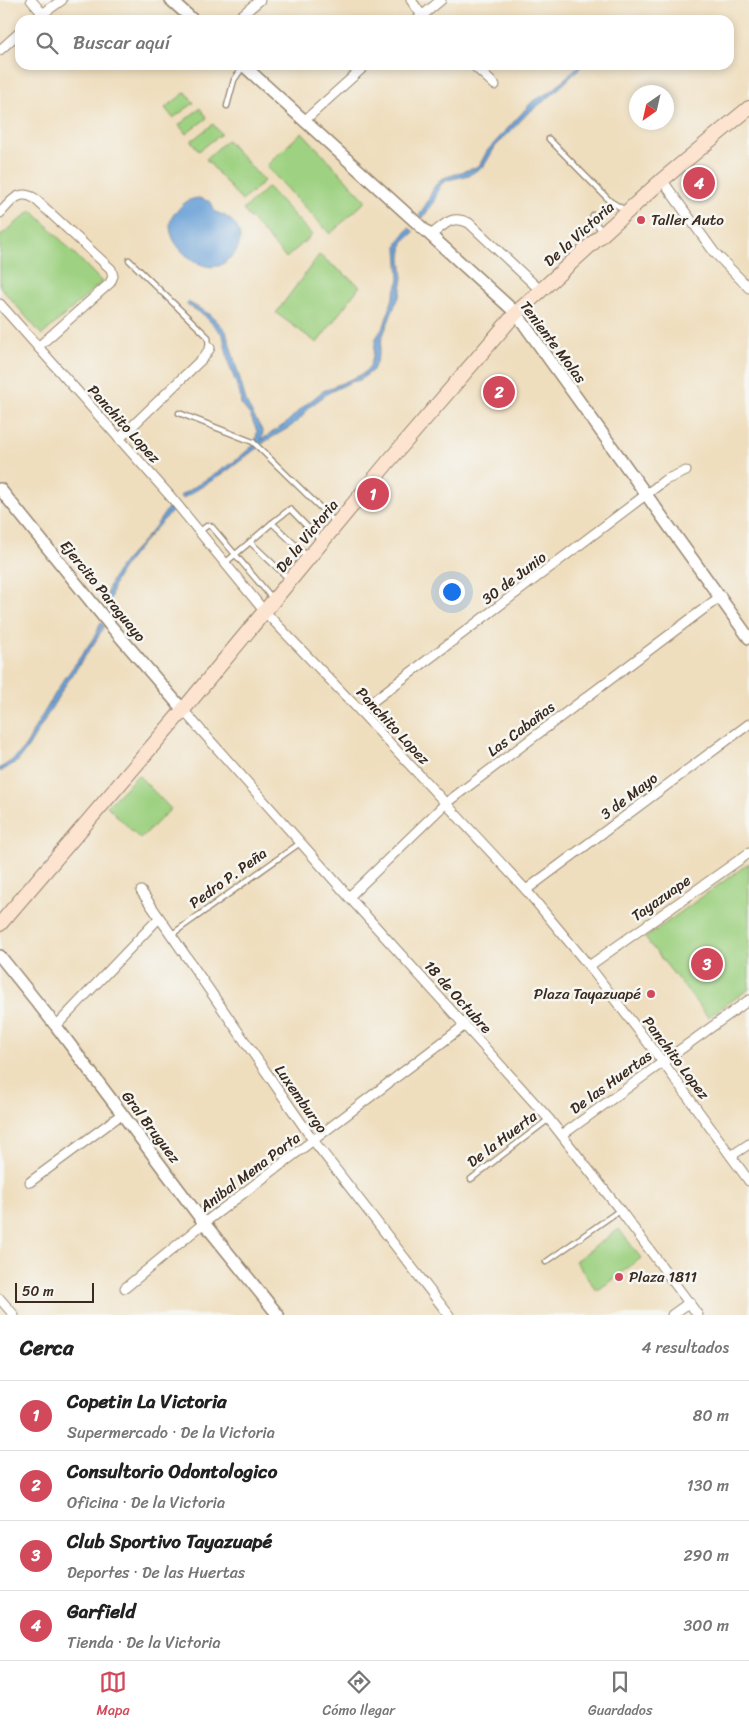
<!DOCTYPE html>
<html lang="es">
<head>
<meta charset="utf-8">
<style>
  body { margin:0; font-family:Sriracha,sans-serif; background:#f6f6f6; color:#222 }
  .compass { position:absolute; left:629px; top:85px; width:45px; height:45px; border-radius:50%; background:#fff; box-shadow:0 2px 8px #0003; rotate:214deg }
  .scale { position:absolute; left:15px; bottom:12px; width:79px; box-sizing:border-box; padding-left:5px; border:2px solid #3b2a1e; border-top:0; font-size:14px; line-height:18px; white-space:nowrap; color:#3b2a1e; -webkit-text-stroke:4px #f6f6f2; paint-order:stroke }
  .you { position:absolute; left:451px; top:591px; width:18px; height:18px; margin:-12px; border:4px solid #fff; border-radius:50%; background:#1a73e8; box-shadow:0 0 0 8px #1a73e833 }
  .badge { display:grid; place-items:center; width:32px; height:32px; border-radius:50%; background:#d1495b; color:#fff; font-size:16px; font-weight:700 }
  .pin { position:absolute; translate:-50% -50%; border:2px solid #fff; box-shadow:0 1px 5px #0006 }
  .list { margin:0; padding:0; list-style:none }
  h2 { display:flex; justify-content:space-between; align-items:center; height:65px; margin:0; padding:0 20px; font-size:21px }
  h2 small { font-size:16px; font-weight:400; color:#767676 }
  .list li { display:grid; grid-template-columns:32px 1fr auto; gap:15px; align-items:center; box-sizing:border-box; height:70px; padding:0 20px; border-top:1px solid #e0e0e0 }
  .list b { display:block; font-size:19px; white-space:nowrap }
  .list p { margin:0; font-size:16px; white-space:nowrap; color:#767676 }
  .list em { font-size:16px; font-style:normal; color:#767676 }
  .icon { flex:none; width:28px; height:28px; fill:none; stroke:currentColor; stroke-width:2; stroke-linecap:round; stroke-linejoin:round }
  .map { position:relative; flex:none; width:749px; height:1315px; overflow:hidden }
  .search { position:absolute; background:#fff; box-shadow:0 2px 8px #0003; left:15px; right:15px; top:15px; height:55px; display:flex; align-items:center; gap:12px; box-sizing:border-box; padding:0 18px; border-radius:15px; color:#767676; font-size:19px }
  .sheet { height:345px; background:#fff }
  nav { display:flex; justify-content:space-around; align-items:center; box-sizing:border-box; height:70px; border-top:1px solid #e0e0e0; background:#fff; font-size:14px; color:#767676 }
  nav a { display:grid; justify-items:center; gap:2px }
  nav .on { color:#d1495b }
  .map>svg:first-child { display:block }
</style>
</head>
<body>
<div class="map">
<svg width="749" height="1315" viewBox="0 0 749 1315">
  <rect width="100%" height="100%" fill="#f6f6f2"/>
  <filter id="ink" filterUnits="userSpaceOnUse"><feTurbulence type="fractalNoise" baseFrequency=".02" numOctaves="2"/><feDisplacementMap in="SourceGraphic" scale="10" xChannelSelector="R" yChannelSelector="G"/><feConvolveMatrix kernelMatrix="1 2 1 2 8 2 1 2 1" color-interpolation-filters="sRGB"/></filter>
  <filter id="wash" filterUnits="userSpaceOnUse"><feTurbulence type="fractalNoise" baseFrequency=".0096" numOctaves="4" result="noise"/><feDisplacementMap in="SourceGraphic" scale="20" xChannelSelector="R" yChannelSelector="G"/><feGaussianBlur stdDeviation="1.12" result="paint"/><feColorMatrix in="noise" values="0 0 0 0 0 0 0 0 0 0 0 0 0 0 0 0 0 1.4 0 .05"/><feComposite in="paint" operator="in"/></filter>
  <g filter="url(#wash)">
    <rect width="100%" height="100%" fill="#efdebe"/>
    <g fill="#9ed181" stroke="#6c7e50">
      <path d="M186 92 194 103 173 118 165 108Z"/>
      <path d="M200 108 207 118 186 134 179 125Z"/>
      <path d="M213 124 221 134 199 151 191 141Z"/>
      <path d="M302 132 366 201 330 234 266 166Z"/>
      <path d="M227 140 264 181 242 201 206 159Z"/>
      <path d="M268 187 312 235 286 258 243 210Z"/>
      <path d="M32 210 102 282 42 335 0 287V236Z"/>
      <path d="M319 255 360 286 317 343 276 313Z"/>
      <path d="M138 775 171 809 140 839 107 806Z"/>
      <path d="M749 863V989L708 1017 645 938Z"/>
      <path d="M619 1229 641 1258 597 1291 575 1261Z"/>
    </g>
    <g fill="#69a0d7" stroke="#52657a">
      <path d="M579 65H583L553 94 528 113 495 147 484 166 469 175 448 180 441 184 433 203 422 219 419 216 428 201 434 187 441 179 479 166 487 151 533 101 553 90Z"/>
      <path d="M199 198 211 202 215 212C233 217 247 232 236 252 234 255 230 258 227 260 225 262 224 264 221 265 199 275 161 240 172 217 172 216 176 212 177 211 184 203 187 199 199 198Z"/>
      <path d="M409 228 414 232 403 242 401 258 403 278 400 295 395 305 382 338 379 354 373 370 360 380 351 382 328 393 308 408 301 418 290 427 266 441 227 471 182 499 180 496 235 461 255 444 257 431 250 415 241 404 240 394 229 364 223 335 204 315 186 304 188 302 211 315 226 331 247 404 263 432 261 440 285 424 303 407 323 391 363 374 370 366 373 356 376 338 384 326 399 279 397 247 399 240Z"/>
      <path d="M170 505 174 510C158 525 122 564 114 584 111 592 111 600 109 608L106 606C105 576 131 555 149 534 157 525 163 515 170 505Z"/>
      <path d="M101 622 104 626 97 639 64 687 29 746 18 761 0 772V768C15 760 27 748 33 731L61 684 95 636Z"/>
    </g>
  </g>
  <g filter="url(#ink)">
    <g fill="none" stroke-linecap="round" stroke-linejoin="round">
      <g stroke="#95846e" stroke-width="7">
        <g id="service">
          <path d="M227 106 234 80 243 67"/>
          <path d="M549 139 609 200"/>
          <path d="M608 200 625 210"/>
          <path d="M593 215 592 219 603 232"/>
          <path d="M129 260 208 337 209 348"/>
          <path d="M179 413 253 442 335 522"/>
          <path d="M272 523 290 509 321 541"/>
          <path d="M199 532 208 525 212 527 272 598"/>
          <path d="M225 563 250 542"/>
          <path d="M288 578 250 542 272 523 307 556"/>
          <path d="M171 935 300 843"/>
          <path d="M471 1179 549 1119"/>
          <path d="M546 1262 620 1210"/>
        </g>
      </g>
      <g stroke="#95846e" stroke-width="11">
        <g id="minor">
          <path d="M31 0 42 13"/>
          <path d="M411 0 425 20"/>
          <path d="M34 20 62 0"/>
          <path d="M236 20 260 0"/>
          <path d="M417 20 441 0"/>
          <path d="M0 50 20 32"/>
          <path d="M473 65 495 85"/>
          <path d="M304 121 366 65"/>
          <path d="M662 180 714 252 749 288"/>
          <path d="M0 213C11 202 18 189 34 198L111 269 113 276 110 283 38 347"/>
          <path d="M430 236C444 225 451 214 469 223L541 291"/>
          <path d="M0 304 171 497 265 612 360 711 526 890 589 966 662 1061 749 1181"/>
          <path d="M119 439 204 357 210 348"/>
          <path d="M183 710 349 897 549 1119 620 1210 698 1315"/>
          <path d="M360 711 656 487 665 480 686 471"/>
          <path d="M526 890 749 724"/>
          <path d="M141 891 313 1140 449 1315"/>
          <path d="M349 897 446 803 721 596"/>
          <path d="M589 966 749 853"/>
          <path d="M56 1026 159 918"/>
          <path d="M562 1135 749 1000"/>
          <path d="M731 1156 749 1144"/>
          <path d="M30 1182 122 1114"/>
          <path d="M125 1288 204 1223 465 1025"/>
          <path d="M0 1299 14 1315"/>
          <path d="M672 1315 690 1302"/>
        </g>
      </g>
      <g stroke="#95846e" stroke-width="14">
        <g id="tertiary">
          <path d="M171 0 193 20"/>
          <path d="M243 65 516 313 749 638"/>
          <path d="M0 489 110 625 183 710"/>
          <path d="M0 956 56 1026 204 1223 278 1315"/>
        </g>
      </g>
      <g stroke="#95846e" stroke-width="16">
        <path id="secondary" d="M0 924 183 710 388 462 516 313 662 180 749 108"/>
      </g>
      <use href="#service" stroke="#fff" stroke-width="4.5"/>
      <use href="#minor" stroke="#fff" stroke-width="9"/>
      <use href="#tertiary" stroke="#fff" stroke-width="11"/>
      <use href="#secondary" stroke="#fde4d1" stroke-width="14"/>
    </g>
  </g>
  <g fill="#d1495b" stroke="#f6f6f2" stroke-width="2">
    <circle cx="641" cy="220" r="5"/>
    <circle cx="651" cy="994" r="5"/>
    <circle cx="619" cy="1277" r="5"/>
  </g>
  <g text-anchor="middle" stroke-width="5" stroke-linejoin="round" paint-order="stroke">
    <g font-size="15" fill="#3b2a1e" stroke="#f6f6f2" text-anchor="start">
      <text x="651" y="225">Taller Auto</text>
      <text x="641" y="999" text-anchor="end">Plaza Tayazuapé</text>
      <text x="629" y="1282">Plaza 1811</text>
    </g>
    <g font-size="15" fill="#3b2a1e" stroke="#f6f6f2">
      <text transform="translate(579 234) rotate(-42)" y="5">De la Victoria</text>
      <text transform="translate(553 342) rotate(53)" y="5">Teniente Molas</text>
      <text transform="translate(124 424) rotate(48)" y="5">Panchito Lopez</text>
      <text transform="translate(307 536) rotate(-51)" y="5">De la Victoria</text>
      <text transform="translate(514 578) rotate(-37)" y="5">30 de Junio</text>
      <text transform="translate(103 591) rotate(51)" y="5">Ejercito Paraguayo</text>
      <text transform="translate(393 726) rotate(47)" y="5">Panchito Lopez</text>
      <text transform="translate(521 729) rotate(-37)" y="5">Las Cabañas</text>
      <text transform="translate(629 796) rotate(-37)" y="5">3 de Mayo</text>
      <text transform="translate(228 878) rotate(-36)" y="5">Pedro P. Peña</text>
      <text transform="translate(661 898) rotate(-35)" y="5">Tayazuape</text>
      <text transform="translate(458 997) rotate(48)" y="5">18 de Octubre</text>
      <text transform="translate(676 1058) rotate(53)" y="5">Panchito Lopez</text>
      <text transform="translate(611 1082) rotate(-36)" y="5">De las Huertas</text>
      <text transform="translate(301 1099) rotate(55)" y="5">Luxemburgo</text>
      <text transform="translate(151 1127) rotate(53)" y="5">Gral Bruguez</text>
      <text transform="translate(502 1139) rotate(-37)" y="5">De la Huerta</text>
      <text transform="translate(250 1172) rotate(-37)" y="5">Anibal Mena Porta</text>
    </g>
  </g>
</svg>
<svg class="compass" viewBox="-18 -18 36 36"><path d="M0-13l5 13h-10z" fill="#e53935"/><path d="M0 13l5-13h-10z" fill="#767676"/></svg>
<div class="scale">50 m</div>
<div class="you"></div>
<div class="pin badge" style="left:373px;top:494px">1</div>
<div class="pin badge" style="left:499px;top:392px">2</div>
<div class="pin badge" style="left:707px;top:964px">3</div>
<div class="pin badge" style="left:699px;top:183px">4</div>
<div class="search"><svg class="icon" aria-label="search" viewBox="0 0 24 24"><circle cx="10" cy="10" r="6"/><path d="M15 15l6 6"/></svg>Buscar aquí</div>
</div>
<section class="sheet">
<h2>Cerca<small>4 resultados</small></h2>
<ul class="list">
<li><span class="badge">1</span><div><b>Copetin La Victoria</b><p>Supermercado · De la Victoria</p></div><em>80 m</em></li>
<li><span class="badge">2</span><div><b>Consultorio Odontologico</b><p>Oficina · De la Victoria</p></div><em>130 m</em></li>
<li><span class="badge">3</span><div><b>Club Sportivo Tayazuapé</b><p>Deportes · De las Huertas</p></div><em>290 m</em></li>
<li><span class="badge">4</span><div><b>Garfield</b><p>Tienda · De la Victoria</p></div><em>300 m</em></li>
</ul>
</section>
<nav>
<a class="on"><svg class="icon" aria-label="map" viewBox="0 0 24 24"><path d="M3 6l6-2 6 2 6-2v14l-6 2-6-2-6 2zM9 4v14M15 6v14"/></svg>Mapa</a>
<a><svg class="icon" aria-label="directions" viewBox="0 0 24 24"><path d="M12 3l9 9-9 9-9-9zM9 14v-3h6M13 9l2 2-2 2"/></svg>Cómo llegar</a>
<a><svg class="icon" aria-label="saved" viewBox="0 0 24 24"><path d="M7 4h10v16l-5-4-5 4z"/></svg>Guardados</a>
</nav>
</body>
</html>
